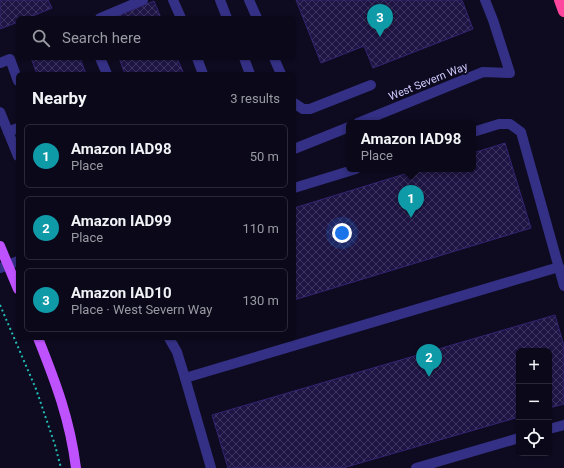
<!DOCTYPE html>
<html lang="en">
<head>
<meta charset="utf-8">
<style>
  body { margin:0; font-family:Roboto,sans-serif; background:#131122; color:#f1f3f6 }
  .controls { position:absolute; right:12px; bottom:12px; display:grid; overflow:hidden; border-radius:6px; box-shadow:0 1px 3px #0004 }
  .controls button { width:36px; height:36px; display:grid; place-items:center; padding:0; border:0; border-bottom:1px solid #2a2938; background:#0a0819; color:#f1f3f6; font:20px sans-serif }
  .you { position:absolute; left:342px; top:233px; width:14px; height:14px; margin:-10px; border:3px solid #fff; border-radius:50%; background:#1a73e8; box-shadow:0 0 0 6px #1a73e833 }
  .badge { display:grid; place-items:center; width:26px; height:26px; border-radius:50%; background:#00dcf6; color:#fff; font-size:13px; font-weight:700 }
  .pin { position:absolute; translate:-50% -33px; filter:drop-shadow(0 1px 2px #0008) }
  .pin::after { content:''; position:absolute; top:21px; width:14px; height:12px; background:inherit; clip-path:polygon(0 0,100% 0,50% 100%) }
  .popup { position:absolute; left:346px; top:120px; width:130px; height:52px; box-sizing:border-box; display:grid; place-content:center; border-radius:6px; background:#0a0819; filter:drop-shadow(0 1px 3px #0005); font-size:13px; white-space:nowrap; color:#999aa2 }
  .popup b { font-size:15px; color:#f1f3f6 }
  .popup::after { content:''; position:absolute; left:50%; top:100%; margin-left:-8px; border:8px solid transparent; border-top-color:#0a0819 }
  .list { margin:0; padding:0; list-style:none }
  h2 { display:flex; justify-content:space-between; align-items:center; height:52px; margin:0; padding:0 16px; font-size:17px }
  h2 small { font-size:13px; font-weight:400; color:#999aa2 }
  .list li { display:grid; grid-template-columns:26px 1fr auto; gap:12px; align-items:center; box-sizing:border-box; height:64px; margin:0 8px 8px; padding:0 8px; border:1px solid #2a2938; border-radius:6px }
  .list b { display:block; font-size:15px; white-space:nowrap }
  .list p { margin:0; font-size:13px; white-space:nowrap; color:#999aa2 }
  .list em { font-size:13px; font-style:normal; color:#999aa2 }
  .icon { flex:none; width:22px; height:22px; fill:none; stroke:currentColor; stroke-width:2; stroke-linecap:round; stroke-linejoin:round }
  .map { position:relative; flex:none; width:564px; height:468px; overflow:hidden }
  .search { position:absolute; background:#0a0819; box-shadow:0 1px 3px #0004; left:16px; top:16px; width:280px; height:44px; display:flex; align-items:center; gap:10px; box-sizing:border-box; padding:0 14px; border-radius:6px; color:#999aa2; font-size:15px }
  .panel { position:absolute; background:#0a0819; box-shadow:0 1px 3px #0004; left:16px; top:72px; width:280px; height:268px; border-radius:6px }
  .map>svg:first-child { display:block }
</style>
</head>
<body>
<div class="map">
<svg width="564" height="468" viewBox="0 0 564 468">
  <defs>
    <pattern id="building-cross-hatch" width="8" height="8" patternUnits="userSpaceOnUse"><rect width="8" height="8" fill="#1e1544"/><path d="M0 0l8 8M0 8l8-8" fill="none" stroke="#3e3660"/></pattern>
  </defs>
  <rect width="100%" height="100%" fill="#0e0b21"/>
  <g fill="url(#building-cross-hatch)" stroke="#342472">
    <path d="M0 0H48L52 8 28 18H18V22L0 29Z"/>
    <path d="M296 0H462L473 29 373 68 364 46 321 63Z"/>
    <path d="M154 1 161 18H112Z"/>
    <path d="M31 58H80L86 74H37Z"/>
    <path d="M119 58H177L184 74H125Z"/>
    <path d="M505 143 531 228 294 300V208L421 169H473V153Z"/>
    <path d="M555 315 564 346V404L549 408V351H519V417L343 468H228L212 415Z"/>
  </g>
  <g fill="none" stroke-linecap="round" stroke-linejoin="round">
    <path stroke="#21bdb4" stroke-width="2" stroke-dasharray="2 3" stroke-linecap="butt" d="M0 305 36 389 55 445 61 468"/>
    <g stroke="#343085" stroke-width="10">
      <path d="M173 0 181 18"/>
      <path d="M220 0 227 18"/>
      <path d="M249 0 257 18"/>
      <path d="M100 18 143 0"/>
      <path d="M100 58 107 74"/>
      <path d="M197 58 203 74"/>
      <path d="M244 58 250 74"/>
      <path d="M274 58 281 74"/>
      <path d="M0 63 10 59 18 81"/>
      <path d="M294 103 303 109H310L371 85"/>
      <path d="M0 112 18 156"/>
      <path d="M358 123 483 72 510 73 493 20 485 0"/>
      <path d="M8 132 18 128"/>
      <path d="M473 132 499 124H510L521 132 564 286"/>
      <path d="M294 149 349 127"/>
      <path d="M294 188 356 169"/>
      <path d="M0 268 18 261"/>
      <path d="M169 338 177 352 185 378 211 468"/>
      <path d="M185 378 559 267"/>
      <path d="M549 429 564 425"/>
      <path d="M416 468 519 438"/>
    </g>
    <g stroke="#bf52ff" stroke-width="10">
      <path d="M0 246 18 289"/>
      <path d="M38 338C56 383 70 420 76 468"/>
    </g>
    <path stroke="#ff469e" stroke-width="12" d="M560 0 564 11"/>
  </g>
  <g text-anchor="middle" stroke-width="4" stroke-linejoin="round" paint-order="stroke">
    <g font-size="11" fill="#d1cbff" stroke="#0e0b21">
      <text transform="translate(428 81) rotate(-22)" y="4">West Severn Way</text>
    </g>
  </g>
</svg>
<div class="controls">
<button>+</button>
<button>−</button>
<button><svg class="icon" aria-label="locate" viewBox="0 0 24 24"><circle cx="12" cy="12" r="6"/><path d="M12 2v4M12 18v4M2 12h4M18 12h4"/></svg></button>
</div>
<div class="you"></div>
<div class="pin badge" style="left:411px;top:218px;background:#0f9aa8">1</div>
<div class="popup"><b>Amazon IAD98</b>Place</div>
<div class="pin badge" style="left:429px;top:377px;background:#0f9aa8">2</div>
<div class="pin badge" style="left:380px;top:37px;background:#0f9aa8">3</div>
<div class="search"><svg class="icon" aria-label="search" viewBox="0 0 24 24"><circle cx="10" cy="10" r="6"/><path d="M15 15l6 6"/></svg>Search here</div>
<section class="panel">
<h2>Nearby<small>3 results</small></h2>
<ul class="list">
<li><span class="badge" style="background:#0f9aa8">1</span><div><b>Amazon IAD98</b><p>Place</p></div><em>50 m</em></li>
<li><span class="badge" style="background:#0f9aa8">2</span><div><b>Amazon IAD99</b><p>Place</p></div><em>110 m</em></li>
<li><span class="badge" style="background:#0f9aa8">3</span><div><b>Amazon IAD10</b><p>Place · West Severn Way</p></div><em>130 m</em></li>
</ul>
</section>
</div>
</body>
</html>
